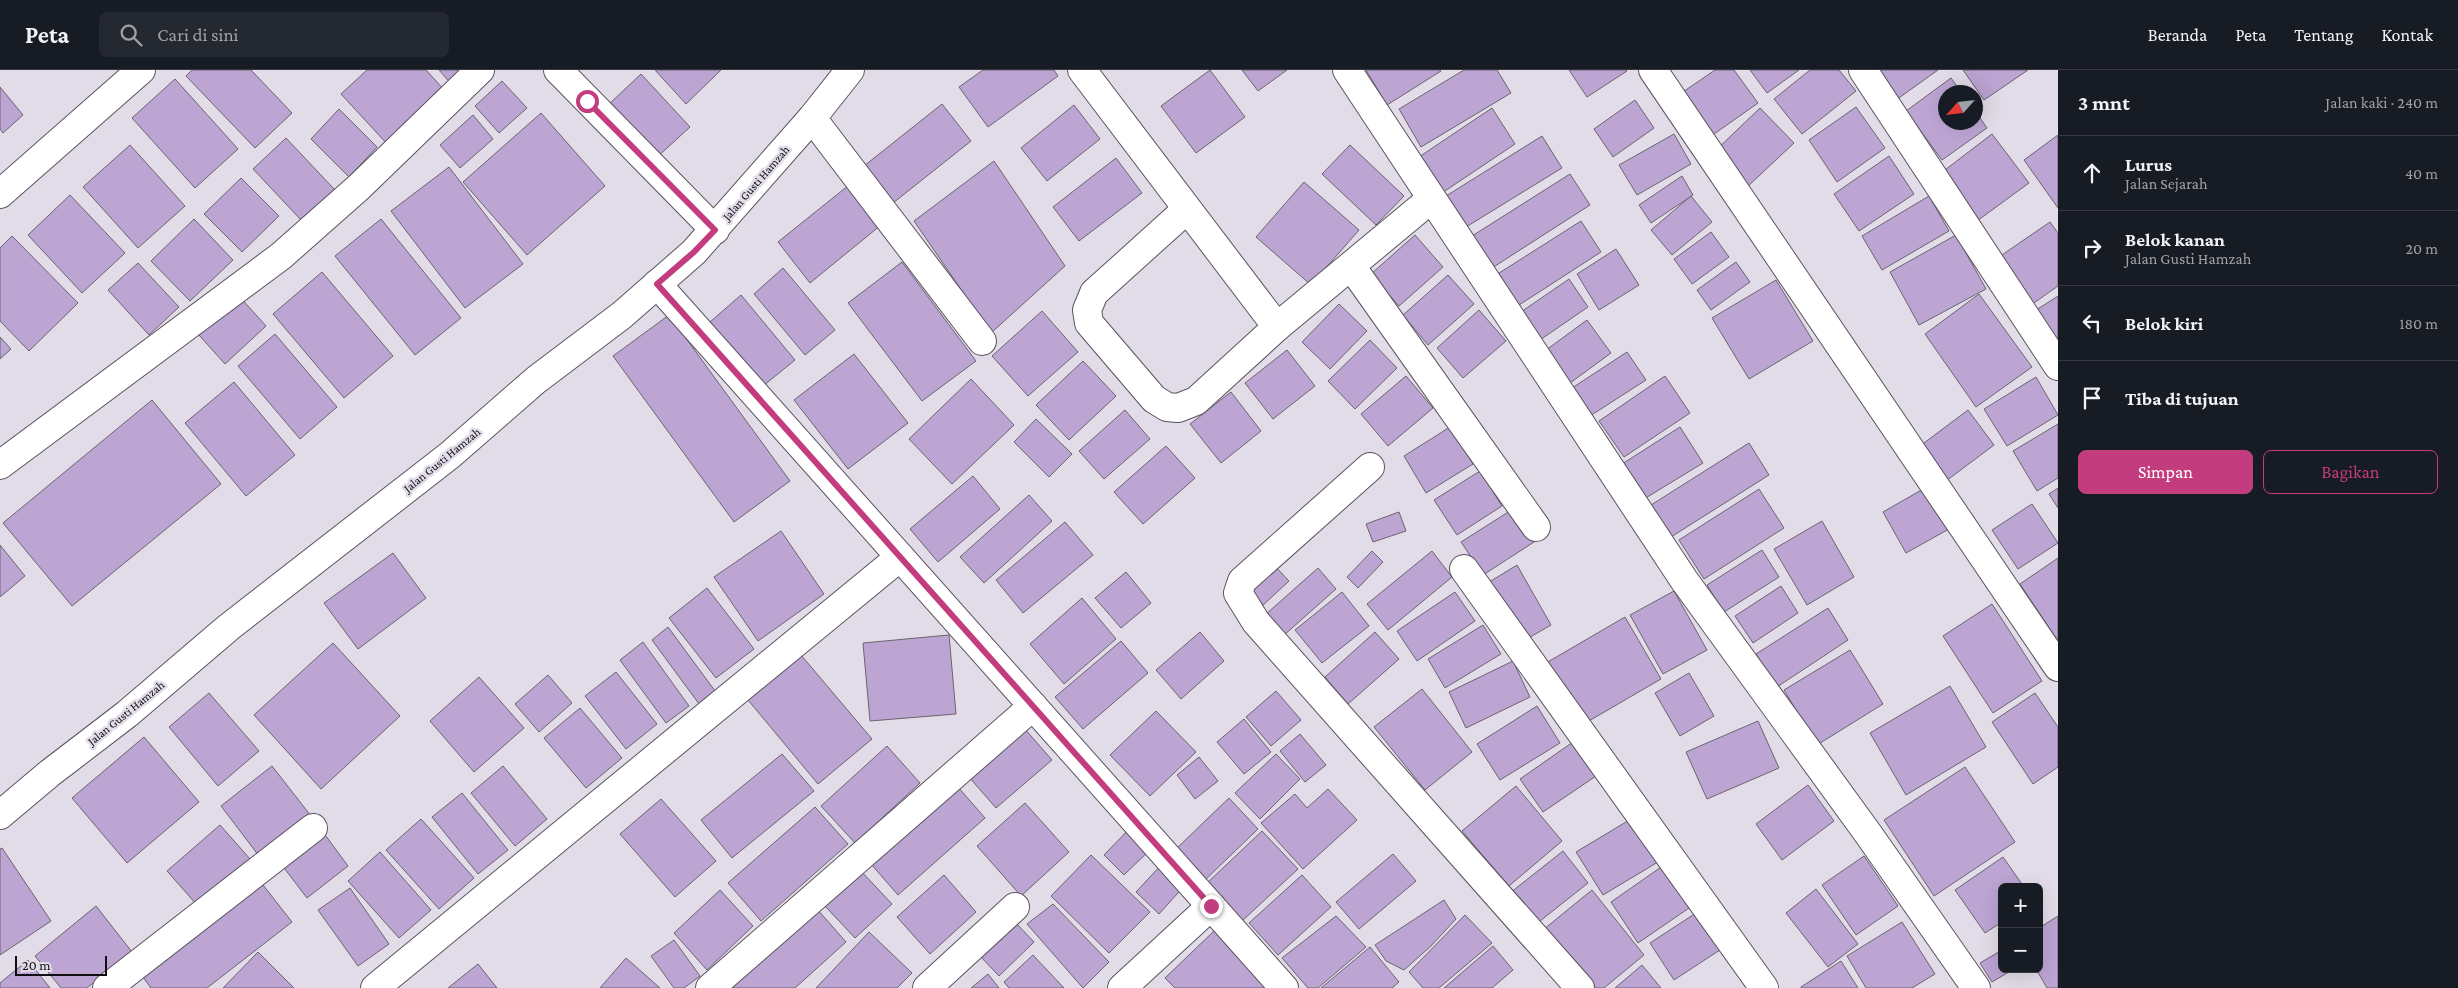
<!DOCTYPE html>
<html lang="id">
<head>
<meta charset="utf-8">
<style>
  body { margin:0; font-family:"Crimson Pro",serif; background:#242831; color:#f1f3f6 }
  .controls { position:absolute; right:15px; bottom:15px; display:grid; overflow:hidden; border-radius:8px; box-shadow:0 5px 20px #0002 }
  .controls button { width:45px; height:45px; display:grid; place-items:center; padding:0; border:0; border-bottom:1px solid #363941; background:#171b24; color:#f1f3f6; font:25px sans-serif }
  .compass { position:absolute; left:1938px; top:15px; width:45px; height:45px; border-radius:50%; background:#171b24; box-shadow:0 5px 20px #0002; rotate:243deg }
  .scale { position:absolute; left:15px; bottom:12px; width:92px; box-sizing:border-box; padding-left:5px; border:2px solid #100e12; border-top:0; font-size:14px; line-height:18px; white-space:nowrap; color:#100e12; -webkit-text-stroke:4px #e2dce8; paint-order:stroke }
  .stop { position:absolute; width:15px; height:15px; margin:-11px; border:4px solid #c33d7e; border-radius:50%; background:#fff }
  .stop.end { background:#c33d7e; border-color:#fff; box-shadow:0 1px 5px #0008 }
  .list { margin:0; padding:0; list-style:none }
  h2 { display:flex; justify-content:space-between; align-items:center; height:65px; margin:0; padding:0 20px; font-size:21px }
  h2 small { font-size:16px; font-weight:400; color:#9ea1a6 }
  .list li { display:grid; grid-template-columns:32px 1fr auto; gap:15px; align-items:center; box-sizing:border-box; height:75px; padding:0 20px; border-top:1px solid #363941 }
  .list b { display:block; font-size:19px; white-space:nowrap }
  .list p { margin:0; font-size:16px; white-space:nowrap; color:#9ea1a6 }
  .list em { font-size:16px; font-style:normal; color:#9ea1a6 }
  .actions { display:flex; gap:10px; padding:15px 20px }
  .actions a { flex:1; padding:11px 0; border:1px solid #c33d7e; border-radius:8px; text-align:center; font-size:18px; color:#c33d7e }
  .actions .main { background:#c33d7e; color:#fff }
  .icon { flex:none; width:28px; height:28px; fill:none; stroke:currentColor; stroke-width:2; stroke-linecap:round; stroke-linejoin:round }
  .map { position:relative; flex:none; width:2058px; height:918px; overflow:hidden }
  header { display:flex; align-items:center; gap:30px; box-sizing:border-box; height:70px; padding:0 25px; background:#171b24; border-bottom:1px solid #363941 }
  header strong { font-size:24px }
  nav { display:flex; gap:28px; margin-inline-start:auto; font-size:18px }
  .search { width:350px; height:45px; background:#242831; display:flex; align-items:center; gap:12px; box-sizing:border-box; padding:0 18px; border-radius:8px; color:#9ea1a6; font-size:19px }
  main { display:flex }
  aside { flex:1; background:#171b24 }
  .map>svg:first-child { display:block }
</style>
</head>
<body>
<header>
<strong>Peta</strong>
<div class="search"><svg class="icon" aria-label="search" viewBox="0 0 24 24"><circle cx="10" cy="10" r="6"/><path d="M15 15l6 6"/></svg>Cari di sini</div>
<nav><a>Beranda</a><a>Peta</a><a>Tentang</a><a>Kontak</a></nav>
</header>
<main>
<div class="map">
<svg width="2058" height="918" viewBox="0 0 2058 918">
  <rect width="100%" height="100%" fill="#e2dce8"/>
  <g fill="#bca4d3" stroke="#6a656f">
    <path d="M192 0H251L292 43 255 78 186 6Z"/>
    <path d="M367 0H426L446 22 389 76 341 24Z"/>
    <path d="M439 0H473L453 16Z"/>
    <path d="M655 0H721L686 34Z"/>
    <path d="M983 0H1054L1058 6 988 57 959 17Z"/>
    <path d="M1210 0 1245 47 1196 83 1161 36Z"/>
    <path d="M1242 0H1287L1258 21Z"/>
    <path d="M1366 0H1440L1441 1 1387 35Z"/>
    <path d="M1464 0H1497L1511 23 1421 77 1399 39Z"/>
    <path d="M1569 0H1626L1627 1 1587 27Z"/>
    <path d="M1715 0H1734L1758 33 1707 69 1677 26Z"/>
    <path d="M1750 0H1799L1767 23Z"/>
    <path d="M1810 0H1839L1856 21 1802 64 1774 29Z"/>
    <path d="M1874 0H1938L1896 30Z"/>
    <path d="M1963 0H2028L1984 30Z"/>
    <path d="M641 4 690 57 655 89 607 36Z"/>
    <path d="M1951 8 1961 22H1946V52H1976V42L1987 58 1942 90 1906 41Z"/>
    <path d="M175 9 238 79 195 118 132 48Z"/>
    <path d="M502 11 527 38 499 63 475 36Z"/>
    <path d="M0 17 23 45 3 63 0 59Z"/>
    <path d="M1635 30 1654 58 1613 87 1594 59Z"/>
    <path d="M942 34 971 71 893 133 864 96Z"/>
    <path d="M1074 35 1100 69 1047 111 1021 78Z"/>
    <path d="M1856 37 1885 78 1837 112 1809 70Z"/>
    <path d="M1492 38 1515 74 1439 125 1416 89Z"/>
    <path d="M1760 38 1794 73 1745 119 1712 84Z"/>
    <path d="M339 39 377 77 349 107 311 69Z"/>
    <path d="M541 43 605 116 527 185 463 112Z"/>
    <path d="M473 45 493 69 460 98 440 75Z"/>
    <path d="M1674 64 1691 94 1637 125 1619 95Z"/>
    <path d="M1992 64 2029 113 1977 151 1941 103Z"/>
    <path d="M2058 65V138L2024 90Z"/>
    <path d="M1542 66 1562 98 1466 157 1446 126Z"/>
    <path d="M286 68 335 120 302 151 253 99Z"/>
    <path d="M130 75 185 136 138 178 83 117Z"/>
    <path d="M1350 75 1404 126 1376 155 1322 104Z"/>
    <path d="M1889 86 1914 124 1859 161 1834 124Z"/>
    <path d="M1116 88 1142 123 1079 171 1053 137Z"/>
    <path d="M994 91 1065 196 991 263 914 151Z"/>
    <path d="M449 97 523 194 465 238 391 141Z"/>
    <path d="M1570 104 1590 135 1492 198 1472 166Z"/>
    <path d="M1682 106 1693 125 1651 153 1639 135Z"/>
    <path d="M241 108 279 146 242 182 204 144Z"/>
    <path d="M1304 112 1359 160 1311 215 1256 167Z"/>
    <path d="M849 115 881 155 810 213 778 172Z"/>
    <path d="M70 125 125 183 82 223 28 165Z"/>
    <path d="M1691 126 1712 152 1672 185 1651 160Z"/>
    <path d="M1929 126 1949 161 1882 200 1862 166Z"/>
    <path d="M194 149 233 190 190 231 151 191Z"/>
    <path d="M381 149 461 248 415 285 335 186Z"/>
    <path d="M1581 151 1601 182 1516 237 1496 205Z"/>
    <path d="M2050 152 2058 163V216L2031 235 1999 187Z"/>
    <path d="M1711 162 1729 187 1692 214 1674 189Z"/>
    <path d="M1415 165 1443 197 1399 236 1371 204Z"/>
    <path d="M1956 165 1986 219 1919 255 1890 202Z"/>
    <path d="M12 166 78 233 29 281 0 251V178Z"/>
    <path d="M1616 179 1639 215 1599 240 1577 204Z"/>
    <path d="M902 192 976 291 922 331 848 233Z"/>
    <path d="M1736 192 1750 212 1711 240 1697 220Z"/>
    <path d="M138 193 179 237 149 265 108 220Z"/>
    <path d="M783 198 835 260 805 285 754 224Z"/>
    <path d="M322 202 393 286 344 328 273 244Z"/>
    <path d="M1448 205 1474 234 1428 275 1403 245Z"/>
    <path d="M1569 209 1588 237 1537 272 1518 244Z"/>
    <path d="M1776 210 1813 271 1749 309 1712 248Z"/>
    <path d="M1979 224 2032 297 1976 337 1925 264Z"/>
    <path d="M741 225 795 290 763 316 710 252Z"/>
    <path d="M239 226 266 256 225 294 198 264Z"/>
    <path d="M2058 226V282L2033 242Z"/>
    <path d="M1339 234 1367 261 1330 299 1302 272Z"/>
    <path d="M1479 240 1506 271 1463 308 1437 278Z"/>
    <path d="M1042 241 1078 282 1028 326 992 286Z"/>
    <path d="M669 245 790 411 734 452 613 286Z"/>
    <path d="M1587 250 1611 283 1566 316 1542 283Z"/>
    <path d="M275 264 337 337 300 369 238 296Z"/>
    <path d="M0 267 11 279 0 289Z"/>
    <path d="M1370 270 1397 298 1355 339 1328 311Z"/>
    <path d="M1287 280 1315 316 1273 349 1245 313Z"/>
    <path d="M1627 282 1646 310 1590 346 1572 318Z"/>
    <path d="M854 284 908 353 848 399 794 330Z"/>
    <path d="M1083 291 1116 326 1069 370 1036 335Z"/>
    <path d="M1406 306 1433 338 1388 376 1361 344Z"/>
    <path d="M1665 306 1690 343 1624 387 1599 351Z"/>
    <path d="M2036 307 2058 345 2007 376 1984 339Z"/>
    <path d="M971 309 1014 355 952 414 909 369Z"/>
    <path d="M234 312 295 385 246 426 185 353Z"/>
    <path d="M1231 322 1261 361 1221 393 1190 354Z"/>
    <path d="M152 330 221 414 72 536 3 453Z"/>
    <path d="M1125 340 1150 369 1104 409 1079 381Z"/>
    <path d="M1968 340 1994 375 1946 411 1920 376Z"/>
    <path d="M1036 349 1072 384 1049 407 1014 372Z"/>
    <path d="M2058 354V408L2037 421 2013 381Z"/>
    <path d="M1450 357 1473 394 1426 423 1404 386Z"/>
    <path d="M1680 357 1703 393 1644 429 1622 394Z"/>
    <path d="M1749 373 1769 405 1671 467 1651 435Z"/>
    <path d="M1166 376 1195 408 1143 454 1114 422Z"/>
    <path d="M1480 401 1502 436 1457 465 1434 430Z"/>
    <path d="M973 406 1000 439 938 492 910 459Z"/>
    <path d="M1925 418 1949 459 1906 483 1883 442Z"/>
    <path d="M2058 418V438L2049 424Z"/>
    <path d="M1759 419 1784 458 1704 509 1679 470Z"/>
    <path d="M1029 425 1052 451 984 513 960 487Z"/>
    <path d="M2032 434 2058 473 2018 499 1992 460Z"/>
    <path d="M1513 439 1534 472 1483 505 1461 472Z"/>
    <path d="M1399 442 1406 461 1373 472 1366 454Z"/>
    <path d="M1822 451 1854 507 1807 535 1774 479Z"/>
    <path d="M1065 452 1093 485 1023 543 996 510Z"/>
    <path d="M781 461 824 524 758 571 714 507Z"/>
    <path d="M0 475 25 506 0 527Z"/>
    <path d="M1762 480 1779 507 1724 542 1707 515Z"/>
    <path d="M1372 481 1383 492 1358 518 1347 507Z"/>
    <path d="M1432 481 1452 507 1388 560 1367 534Z"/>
    <path d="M393 483 426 528 358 579 324 533Z"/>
    <path d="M2058 488V571L2020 514Z"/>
    <path d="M1272 493 1289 511 1261 537 1244 518Z"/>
    <path d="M1517 495 1551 555 1520 573 1486 514Z"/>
    <path d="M1318 498 1336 519 1283 566 1265 545Z"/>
    <path d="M1126 502 1151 533 1121 558 1095 528Z"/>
    <path d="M1781 516 1798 543 1753 573 1735 546Z"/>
    <path d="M707 518 754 579 716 608 669 548Z"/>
    <path d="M1674 521 1707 580 1663 604 1630 545Z"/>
    <path d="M1342 522 1369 556 1322 593 1295 560Z"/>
    <path d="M1455 522 1475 551 1417 591 1397 561Z"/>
    <path d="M1082 528 1116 569 1064 614 1030 574Z"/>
    <path d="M1992 534 2042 611 1993 643 1943 566Z"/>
    <path d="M1828 538 1848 570 1777 617 1756 584Z"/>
    <path d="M1625 547 1661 609 1582 655 1546 593Z"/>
    <path d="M1483 555 1501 584 1445 618 1428 589Z"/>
    <path d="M668 557 718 625 702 638 652 570Z"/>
    <path d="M1200 562 1224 591 1181 629 1156 600Z"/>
    <path d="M1375 562 1399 589 1348 634 1325 607Z"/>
    <path d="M949 565 956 644 870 651 863 573Z"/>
    <path d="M1121 571 1148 603 1083 659 1055 627Z"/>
    <path d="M643 572 689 636 666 653 620 590Z"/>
    <path d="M333 573 400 646 321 719 254 645Z"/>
    <path d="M1850 580 1883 634 1817 675 1784 620Z"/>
    <path d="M801 585 872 669 818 714 748 630Z"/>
    <path d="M1513 591 1530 627 1466 658 1449 622Z"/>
    <path d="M616 602 657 654 626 679 585 626Z"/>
    <path d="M1689 603 1714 646 1680 666 1655 623Z"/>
    <path d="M548 605 572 633 539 662 515 634Z"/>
    <path d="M479 607 524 658 474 702 430 651Z"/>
    <path d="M1950 616 1986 677 1906 725 1870 663Z"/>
    <path d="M1422 619 1472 682 1425 720 1374 657Z"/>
    <path d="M1276 621 1301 650 1271 676 1246 647Z"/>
    <path d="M209 623 259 681 218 716 169 657Z"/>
    <path d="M2035 623 2058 657V697L2033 714 1992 652Z"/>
    <path d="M1537 636 1560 673 1500 710 1477 674Z"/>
    <path d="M580 638 622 688 586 718 544 668Z"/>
    <path d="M1156 641 1196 682 1150 726 1110 685Z"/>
    <path d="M1244 649 1271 682 1244 704 1217 672Z"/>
    <path d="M1758 651 1779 698 1707 729 1686 682Z"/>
    <path d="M1024 658 1052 690 996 738 968 706Z"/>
    <path d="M1300 664 1326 695 1305 712 1280 681Z"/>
    <path d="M144 667 199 732 127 793 72 728Z"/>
    <path d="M1573 672 1596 706 1543 742 1520 709Z"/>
    <path d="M887 676 920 713 855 773 821 736Z"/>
    <path d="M782 684 814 721 732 788 701 750Z"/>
    <path d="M1276 684 1300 709 1260 749 1235 723Z"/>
    <path d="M1199 687 1218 711 1195 729 1177 705Z"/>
    <path d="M272 696 311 746 259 786 221 736Z"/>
    <path d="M503 696 547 749 515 776 471 723Z"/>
    <path d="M1965 697 2015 772 1934 826 1884 750Z"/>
    <path d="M951 709 985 748 898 825 864 786Z"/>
    <path d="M1808 715 1834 751 1782 790 1756 754Z"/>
    <path d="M1516 716 1562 771 1509 816 1462 761Z"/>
    <path d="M1328 719 1357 750 1303 799 1261 753 1295 724 1307 738Z"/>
    <path d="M462 723 508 780 478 804 432 747Z"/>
    <path d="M1229 728 1258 759 1204 811 1175 780Z"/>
    <path d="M661 729 716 791 675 827 620 764Z"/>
    <path d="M1025 733 1069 782 1021 826 977 776Z"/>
    <path d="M815 737 848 774 761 851 728 813Z"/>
    <path d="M421 749 474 808 439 839 386 780Z"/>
    <path d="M1631 749 1658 792 1603 825 1576 782Z"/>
    <path d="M220 755 250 789 197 835 167 801Z"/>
    <path d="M1133 755 1154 776 1124 805 1104 785Z"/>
    <path d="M320 758 348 796 307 828 278 790Z"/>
    <path d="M1262 761 1298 799 1241 852 1206 814Z"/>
    <path d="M2 778 51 851 0 885V779Z"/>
    <path d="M1563 781 1588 813 1535 855 1510 823Z"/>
    <path d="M380 782 431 840 399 868 348 811Z"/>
    <path d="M1393 784 1416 811 1359 859 1336 832Z"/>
    <path d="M1091 785 1150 842 1109 883 1051 826Z"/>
    <path d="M1864 786 1898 836 1856 865 1822 815Z"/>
    <path d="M2003 787 2024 817H2002V852L1985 863 1955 820Z"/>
    <path d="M1163 793 1186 814 1159 844 1136 822Z"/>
    <path d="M1664 795 1692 836 1638 873 1611 832Z"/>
    <path d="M860 800 892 834 855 868 823 834Z"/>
    <path d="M944 805 976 842 930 884 897 847Z"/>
    <path d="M1302 805 1331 837 1278 885 1249 853Z"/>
    <path d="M256 806 292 852 207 918H151L137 899Z"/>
    <path d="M350 818 389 874 358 896 318 840Z"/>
    <path d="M1816 819 1858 874 1828 897 1786 843Z"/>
    <path d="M720 820 753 856 707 900 674 863Z"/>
    <path d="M1592 820 1644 885 1604 918H1581L1538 864Z"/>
    <path d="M1444 830 1456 849 1431 876 1404 900 1386 891 1375 875Z"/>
    <path d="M1053 834 1109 892 1083 918 1027 854Z"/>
    <path d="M96 836 132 882 87 918H61L35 886Z"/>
    <path d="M817 839 846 872 795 918H730Z"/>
    <path d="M1699 841 1723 878 1674 910 1650 873Z"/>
    <path d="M1465 845 1492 873 1439 918H1423L1409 902Z"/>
    <path d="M1336 846 1366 877 1318 918H1308L1282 888Z"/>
    <path d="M2058 846V918H2047L2036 899H2039V858Z"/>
    <path d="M1013 850 1034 872 999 906 978 884Z"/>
    <path d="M1902 852 1935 904 1912 918H1866L1847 886Z"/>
    <path d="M1214 861 1267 918H1175L1165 908Z"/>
    <path d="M869 862 912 903 897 918H816Z"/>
    <path d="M674 870 700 906 684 918H674L651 886Z"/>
    <path d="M1493 876 1513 900 1492 918H1444Z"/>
    <path d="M1370 877 1399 912 1392 918H1321Z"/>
    <path d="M2002 880V899H2014L1992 912 1980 893Z"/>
    <path d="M258 882 294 918H223Z"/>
    <path d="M1033 885 1064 918H1009L1004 912Z"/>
    <path d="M626 888 660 918H600Z"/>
    <path d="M28 890 50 918H0V913Z"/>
    <path d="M1841 891 1858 918H1801V917Z"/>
    <path d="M478 894 497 918H448Z"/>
    <path d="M1642 895 1661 918H1615Z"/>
    <path d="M988 904 999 918H971Z"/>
  </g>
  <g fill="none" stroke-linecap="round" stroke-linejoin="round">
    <g stroke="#59545e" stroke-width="30">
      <g id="minor">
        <path d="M558 0 715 160"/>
        <path d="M1082 0 1277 257"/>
        <path d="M1347 0 1684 510 1869 765 1976 918"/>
        <path d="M1653 0 2058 597"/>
        <path d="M1863 0 2058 296"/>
        <path d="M812 48 982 271"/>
        <path d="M0 124 141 0"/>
        <path d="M1186 140 1094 223 1087 240 1089 253 1154 329 1167 337 1178 338 1196 331 1277 257 1431 129"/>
        <path d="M1351 196 1536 457"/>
        <path d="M657 214 1284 918"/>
        <path d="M0 395 281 186 359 117 480 0"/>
        <path d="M1370 397 1242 511 1238 523 1256 552 1580 918"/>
        <path d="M1464 499 1764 918"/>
        <path d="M0 745 50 703 127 644 229 557 450 385 536 310 622 245 694 182 812 48 850 0"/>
        <path d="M107 918 313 758"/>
        <path d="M375 918 900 487"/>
        <path d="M710 918 1033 636"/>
        <path d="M927 918 1015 837"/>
        <path d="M1122 918 1211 836"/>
      </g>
    </g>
    <use href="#minor" stroke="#fff" stroke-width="28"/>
  </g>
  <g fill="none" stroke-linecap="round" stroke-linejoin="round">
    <path stroke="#c33d7e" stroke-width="6" d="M587 31 715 160 694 182 657 214 1211 836"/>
  </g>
  <g text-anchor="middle" stroke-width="5" stroke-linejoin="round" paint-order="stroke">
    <g font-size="12" fill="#100e12" stroke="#e2dce8">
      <text transform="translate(756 113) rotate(-49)" y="4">Jalan Gusti Hamzah</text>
      <text transform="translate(442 390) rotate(-39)" y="4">Jalan Gusti Hamzah</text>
      <text transform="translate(126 643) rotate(-39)" y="4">Jalan Gusti Hamzah</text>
    </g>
  </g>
</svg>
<div class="controls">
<button>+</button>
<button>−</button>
</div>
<svg class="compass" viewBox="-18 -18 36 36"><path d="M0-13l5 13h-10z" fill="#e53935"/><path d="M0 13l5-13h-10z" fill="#9ea1a6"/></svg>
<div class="scale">20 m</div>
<div class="stop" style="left:587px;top:31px"></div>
<div class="stop end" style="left:1211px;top:836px"></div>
</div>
<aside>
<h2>3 mnt<small>Jalan kaki · 240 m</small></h2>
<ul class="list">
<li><svg class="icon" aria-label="ahead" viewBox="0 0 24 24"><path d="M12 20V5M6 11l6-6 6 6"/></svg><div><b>Lurus</b><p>Jalan Sejarah</p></div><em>40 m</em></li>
<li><svg class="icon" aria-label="right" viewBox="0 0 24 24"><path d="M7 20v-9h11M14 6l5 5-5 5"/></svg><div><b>Belok kanan</b><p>Jalan Gusti Hamzah</p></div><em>20 m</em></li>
<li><svg class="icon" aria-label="left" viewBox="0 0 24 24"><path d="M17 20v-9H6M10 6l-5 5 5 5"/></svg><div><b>Belok kiri</b></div><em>180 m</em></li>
<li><svg class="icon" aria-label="arrive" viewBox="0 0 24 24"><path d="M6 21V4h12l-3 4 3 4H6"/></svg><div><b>Tiba di tujuan</b></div></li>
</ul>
<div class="actions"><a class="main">Simpan</a><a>Bagikan</a></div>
</aside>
</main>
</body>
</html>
